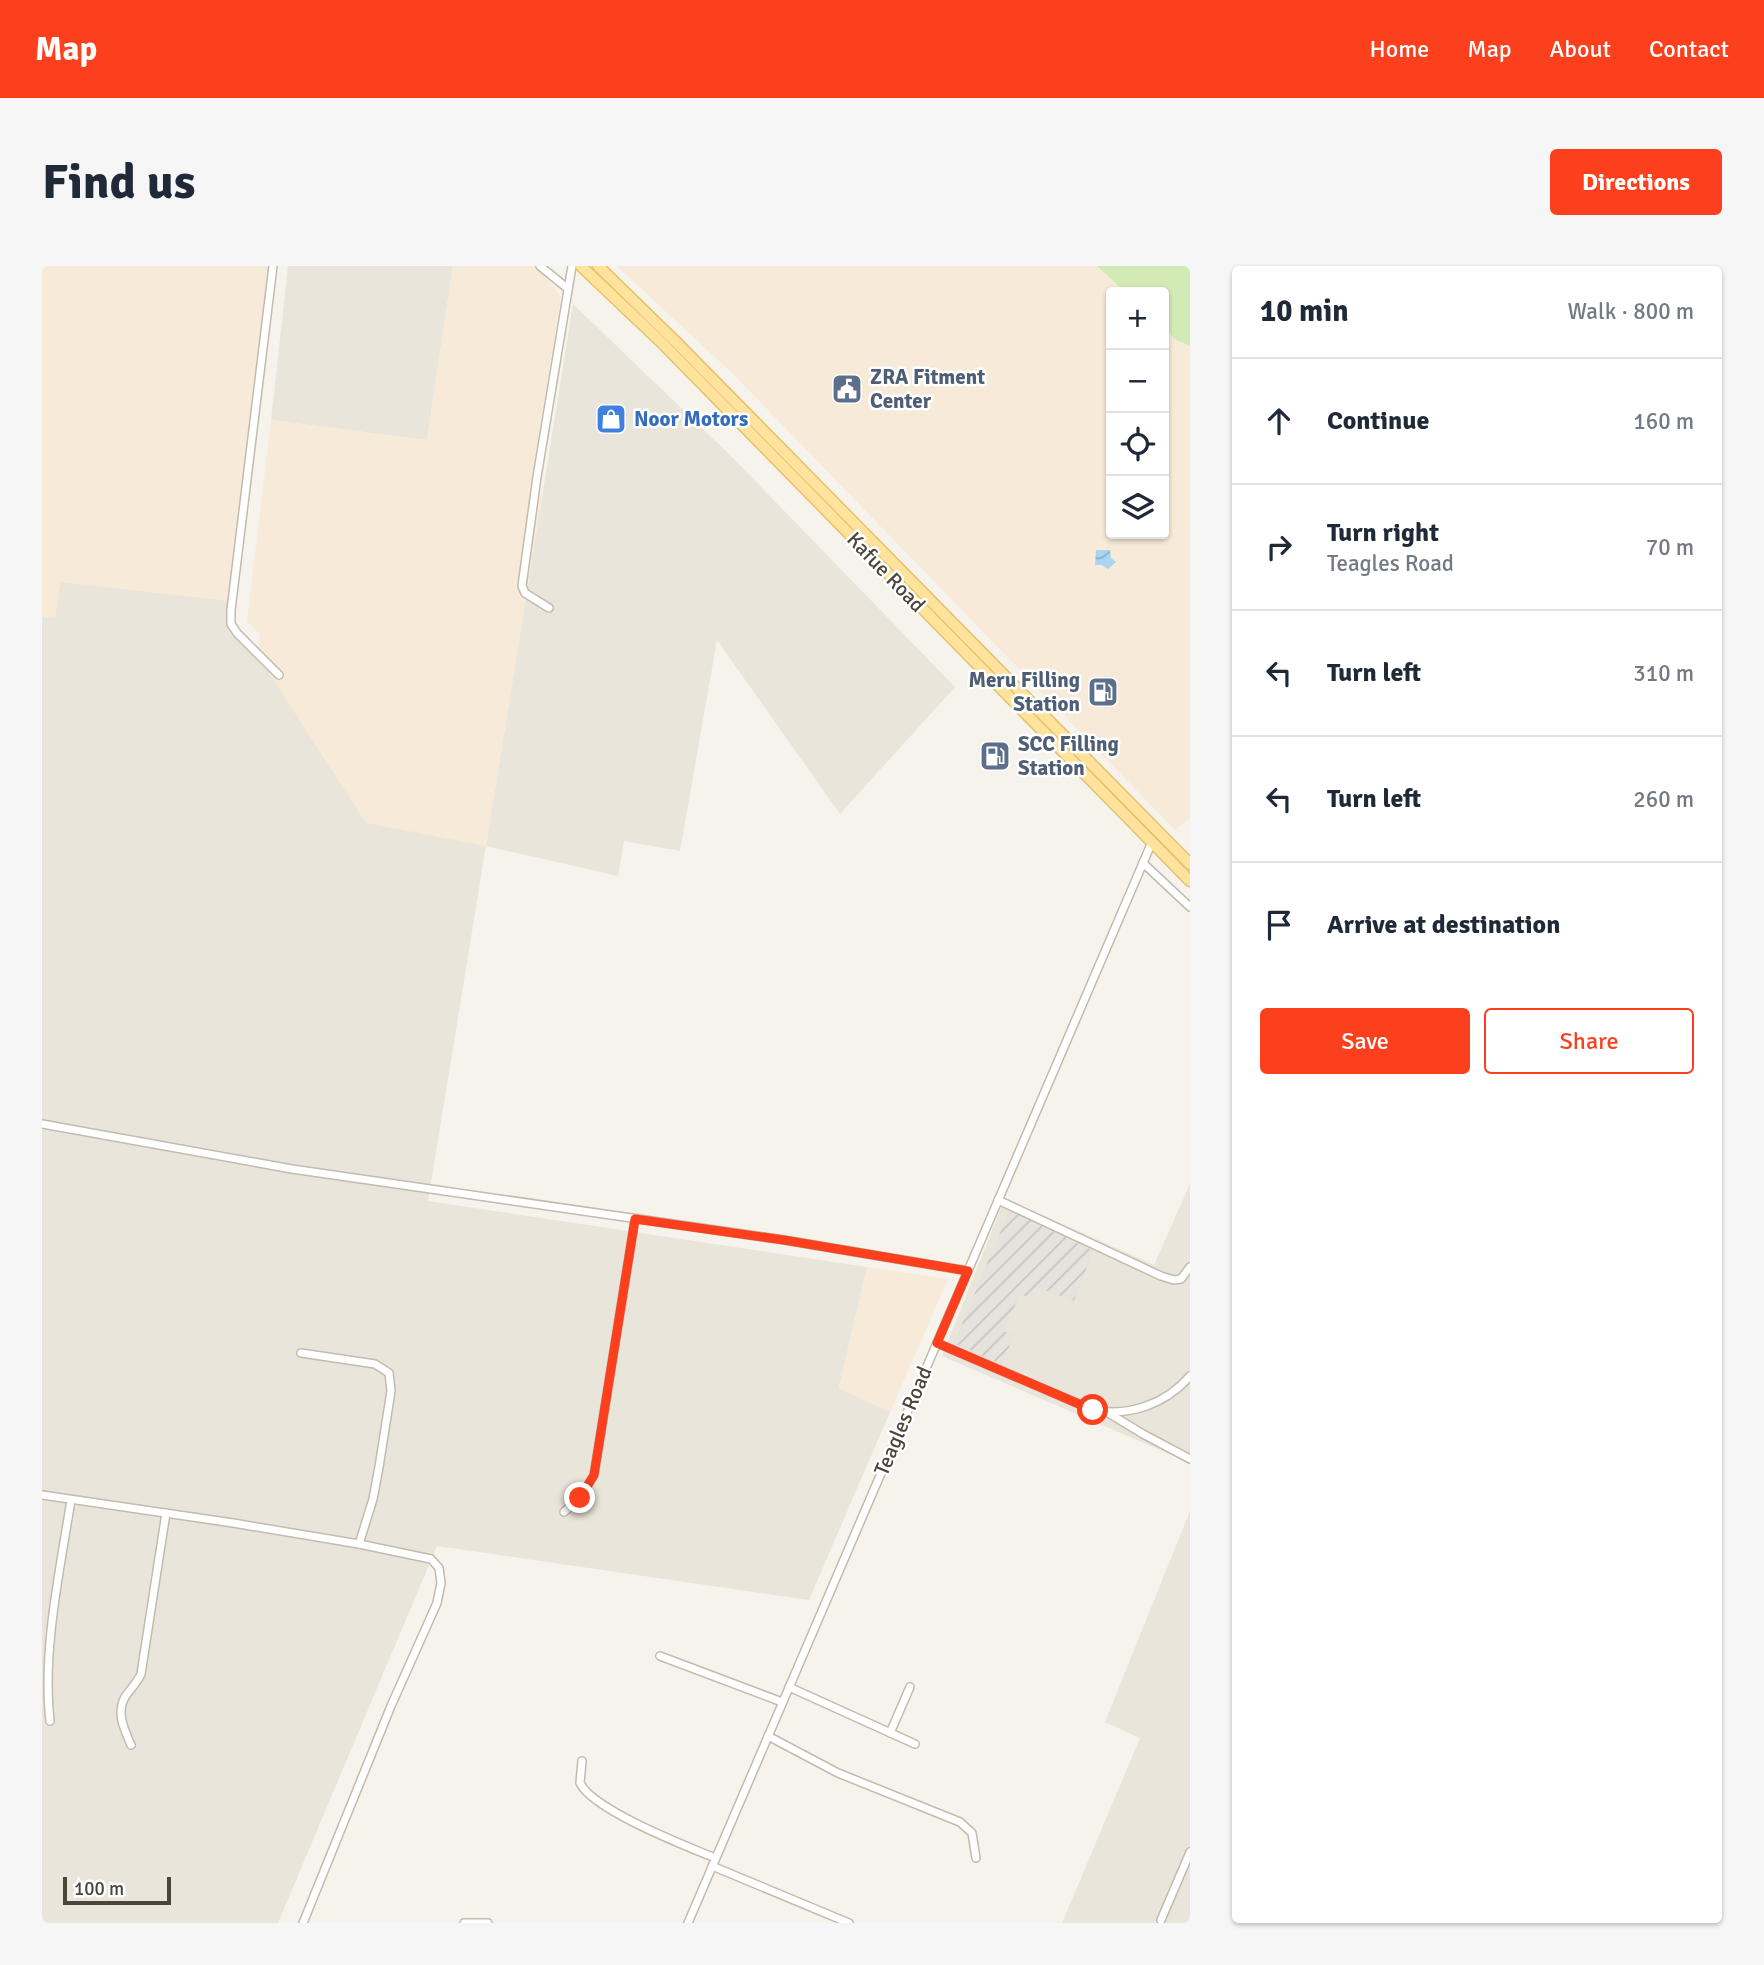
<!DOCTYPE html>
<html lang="en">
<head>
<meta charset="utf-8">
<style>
  body { margin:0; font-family:Signika,sans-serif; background:#f6f6f7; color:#1f2937 }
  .controls { position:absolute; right:21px; top:21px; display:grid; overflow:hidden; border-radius:7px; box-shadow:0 2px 5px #0004 }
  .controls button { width:63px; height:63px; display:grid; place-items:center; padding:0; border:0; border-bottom:2px solid #e0e1e3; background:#fff; color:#1f2937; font:35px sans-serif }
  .scale { position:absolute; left:21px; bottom:18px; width:108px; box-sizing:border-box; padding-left:7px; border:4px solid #4b4439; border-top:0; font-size:19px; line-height:24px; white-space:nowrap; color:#4b4439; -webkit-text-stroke:5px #fff; paint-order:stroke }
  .stop { position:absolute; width:21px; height:21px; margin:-16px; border:5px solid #fc3f1d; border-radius:50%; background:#fff }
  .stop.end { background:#fc3f1d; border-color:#fff; box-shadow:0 2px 7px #0008 }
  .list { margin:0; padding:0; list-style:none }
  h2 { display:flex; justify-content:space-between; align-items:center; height:91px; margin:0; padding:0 28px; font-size:30px }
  h2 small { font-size:23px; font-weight:400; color:#747a83 }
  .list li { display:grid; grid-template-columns:46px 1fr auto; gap:21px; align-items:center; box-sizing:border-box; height:126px; padding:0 28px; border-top:2px solid #e0e1e3 }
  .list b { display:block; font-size:26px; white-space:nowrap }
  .list p { margin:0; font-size:23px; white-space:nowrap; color:#747a83 }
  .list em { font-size:23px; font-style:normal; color:#747a83 }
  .actions { display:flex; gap:14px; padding:21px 28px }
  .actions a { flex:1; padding:16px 0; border:2px solid #fc3f1d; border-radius:7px; text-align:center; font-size:24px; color:#fc3f1d }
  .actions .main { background:#fc3f1d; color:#fff }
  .icon { flex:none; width:38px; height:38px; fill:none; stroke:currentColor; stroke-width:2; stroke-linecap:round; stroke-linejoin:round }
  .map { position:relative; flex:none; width:1148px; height:1657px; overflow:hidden; border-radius:7px }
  header { display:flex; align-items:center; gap:42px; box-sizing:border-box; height:98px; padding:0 35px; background:#fc3f1d; color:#fff }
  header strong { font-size:33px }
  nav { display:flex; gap:38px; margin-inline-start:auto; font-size:24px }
  .intro { display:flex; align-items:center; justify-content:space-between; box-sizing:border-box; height:168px; padding:0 42px }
  h1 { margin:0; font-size:49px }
  .button { padding:18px 32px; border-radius:7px; background:#fc3f1d; color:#fff; font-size:24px; font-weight:700 }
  main { display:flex; gap:42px; padding:0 42px }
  aside { flex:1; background:#fff; border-radius:7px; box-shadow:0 2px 5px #0004 }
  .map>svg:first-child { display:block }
</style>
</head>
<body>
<header>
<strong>Map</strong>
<nav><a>Home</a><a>Map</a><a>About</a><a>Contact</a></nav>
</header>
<div class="intro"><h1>Find us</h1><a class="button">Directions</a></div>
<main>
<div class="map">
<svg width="1148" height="1657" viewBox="0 0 1148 1657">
  <defs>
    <pattern id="industrial-furrows" width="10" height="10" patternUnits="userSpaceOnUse" patternTransform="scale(1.75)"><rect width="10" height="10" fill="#e6e2dd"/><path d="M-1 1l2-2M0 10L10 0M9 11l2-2" fill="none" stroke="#c7c3be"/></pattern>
    <pattern id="water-waves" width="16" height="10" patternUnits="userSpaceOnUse" patternTransform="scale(1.75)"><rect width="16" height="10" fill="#a9d4f2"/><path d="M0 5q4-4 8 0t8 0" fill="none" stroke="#8caec5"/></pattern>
  </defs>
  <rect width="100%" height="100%" fill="#f6f3ec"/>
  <g fill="#eae5da">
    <path d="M246 0H411L385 174 229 154Z"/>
    <path d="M531 38 689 190 913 421 798 548 675 374 638 585 582 575 576 610 444 580 386 935 825 1001 797 1122 848 1146 767 1334 395 1280 236 1657H0V350L13 351 18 315 188 335 184 356 216 390 444 580Z"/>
    <path d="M1148 918V1197L900 1090 963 932 1112 999Z"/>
    <path d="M1148 1245V1657H1020L1098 1472 1063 1456Z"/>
  </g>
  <g fill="#f7ead8">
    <path d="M0 0H227L188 335 18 316 13 352 0 350Z"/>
    <path d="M411 0H496L519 31 488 224 500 231 444 580 324 557 216 390 218 368 205 355 229 154 385 174Z"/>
    <path d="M575 0H1055L1083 26H1069V268H1122V62L1134 74 1148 80V552L1133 564 691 108Z"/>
    <path d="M825 1001 906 1013 848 1146 797 1122Z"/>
  </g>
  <path fill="url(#industrial-furrows)" d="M968 943 1051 985 1032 1035 995 1021 989 1032 978 1028 962 1065 971 1069 961 1099 912 1077Z"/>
  <path fill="#d2eab5" d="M1055 0H1148V80L1134 74 1122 62V26H1083Z"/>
  <path fill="url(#water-waves)" d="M1054 284H1068L1069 292 1074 296 1066 303 1060 299H1053Z"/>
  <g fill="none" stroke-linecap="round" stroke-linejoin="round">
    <g stroke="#c2bbae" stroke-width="10">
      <g id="minor">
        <path d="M231 0 189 344V358L195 367 237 409"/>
        <path d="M498 0 525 22"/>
        <path d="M507 342 483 327 480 320 495 211 530 0"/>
        <path d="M1101 597 1148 641"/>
        <path d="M0 858 250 903 742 974 926 1005"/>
        <path d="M956 934 1119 1010 1132 1014 1139 1013 1148 1001"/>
        <path d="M895 1077 1051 1144C1087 1151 1124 1138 1148 1110"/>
        <path d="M259 1087 333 1098 347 1107 349 1125 337 1201 331 1233 317 1278"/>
        <path d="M1068 1148 1101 1168 1148 1193"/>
        <path d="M0 1229 191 1257 317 1278 389 1293 397 1302 399 1317 395 1337 349 1440 261 1657"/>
        <path d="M522 1246 538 1232 552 1209 593 953"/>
        <path d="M618 1390 740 1436"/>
        <path d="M747 1421 873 1478"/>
        <path d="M8 1455C0 1385 18 1304 29 1234"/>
        <path d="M848 1467 868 1421"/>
        <path d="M726 1470 796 1507 918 1556 930 1567 934 1592"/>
        <path d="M89 1479C82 1463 74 1447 83 1431 89 1422 95 1417 99 1408L124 1247"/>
        <path d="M540 1495 538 1517C551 1544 644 1580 673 1592"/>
        <path d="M670 1600 807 1657"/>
        <path d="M1119 1654 1148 1586"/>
        <path d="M422 1657H446"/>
        <path d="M646 1657 1110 576"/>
      </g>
    </g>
    <g stroke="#e6c16a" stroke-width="13">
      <g id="major">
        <path d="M539 0 618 75 1148 615"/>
        <path d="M556 0 634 76 1148 598"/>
      </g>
    </g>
    <use href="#minor" stroke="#fff" stroke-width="7"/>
    <use href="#major" stroke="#ffe39c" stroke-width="10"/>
  </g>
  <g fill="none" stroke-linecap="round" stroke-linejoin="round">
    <path stroke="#fc3f1d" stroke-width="9" d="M538 1232 552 1209 593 953 742 974 926 1005 895 1077 1051 1144"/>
  </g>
  <defs>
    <g id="civic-square" transform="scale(1.575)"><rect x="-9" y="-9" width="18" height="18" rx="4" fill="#5c6f8a" stroke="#fff"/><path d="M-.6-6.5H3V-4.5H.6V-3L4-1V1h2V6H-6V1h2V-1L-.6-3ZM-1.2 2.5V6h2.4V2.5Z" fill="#fff"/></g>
    <g id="shop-square" transform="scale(1.575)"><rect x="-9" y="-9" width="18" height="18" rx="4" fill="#3f7fe0" stroke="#fff"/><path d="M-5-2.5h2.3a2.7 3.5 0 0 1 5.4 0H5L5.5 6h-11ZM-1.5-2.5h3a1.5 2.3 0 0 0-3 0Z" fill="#fff"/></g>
    <g id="fuel-square" transform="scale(1.575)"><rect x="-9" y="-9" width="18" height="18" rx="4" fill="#5c6f8a" stroke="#fff"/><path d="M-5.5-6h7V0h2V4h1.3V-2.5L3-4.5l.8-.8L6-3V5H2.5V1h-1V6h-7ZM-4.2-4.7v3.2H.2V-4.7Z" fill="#fff"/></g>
  </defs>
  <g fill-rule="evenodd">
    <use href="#civic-square" x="805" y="123"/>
    <use href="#shop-square" x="569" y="153"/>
    <use href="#fuel-square" x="1061" y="426"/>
    <use href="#fuel-square" x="953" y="490"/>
  </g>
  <g text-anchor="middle" stroke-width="5" stroke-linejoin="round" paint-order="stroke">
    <g font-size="21" font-weight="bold" fill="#4e5e75" stroke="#fff" text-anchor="start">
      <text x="828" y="118">ZRA Fitment<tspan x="828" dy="24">Center</tspan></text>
      <text x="1038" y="421" text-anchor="end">Meru Filling<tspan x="1038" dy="24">Station</tspan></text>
      <text x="976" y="485">SCC Filling<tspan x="976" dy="24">Station</tspan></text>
    </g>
    <g font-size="21" font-weight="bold" fill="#366cbe" stroke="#fff" text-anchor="start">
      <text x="592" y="160">Noor Motors</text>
    </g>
    <g font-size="21" fill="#4b4439" stroke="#fff">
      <text transform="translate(844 306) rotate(46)" y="7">Kafue Road</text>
      <text transform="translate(861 1155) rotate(-67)" y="7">Teagles Road</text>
    </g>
  </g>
</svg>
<div class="controls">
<button>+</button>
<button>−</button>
<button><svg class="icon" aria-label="locate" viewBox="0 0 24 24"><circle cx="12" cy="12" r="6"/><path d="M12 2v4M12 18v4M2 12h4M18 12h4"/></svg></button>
<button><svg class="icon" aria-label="layers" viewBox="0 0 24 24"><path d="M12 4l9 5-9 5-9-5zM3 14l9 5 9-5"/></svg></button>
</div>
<div class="scale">100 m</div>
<div class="stop" style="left:1051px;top:1144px"></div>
<div class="stop end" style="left:538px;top:1232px"></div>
</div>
<aside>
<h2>10 min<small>Walk · 800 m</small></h2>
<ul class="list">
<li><svg class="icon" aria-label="ahead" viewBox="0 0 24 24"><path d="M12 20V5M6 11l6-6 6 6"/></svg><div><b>Continue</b></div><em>160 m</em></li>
<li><svg class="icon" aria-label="right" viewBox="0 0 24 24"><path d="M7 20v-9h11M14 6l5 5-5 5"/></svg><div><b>Turn right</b><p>Teagles Road</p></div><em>70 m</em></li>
<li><svg class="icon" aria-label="left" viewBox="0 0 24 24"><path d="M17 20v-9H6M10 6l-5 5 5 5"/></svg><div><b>Turn left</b></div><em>310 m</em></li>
<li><svg class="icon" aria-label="left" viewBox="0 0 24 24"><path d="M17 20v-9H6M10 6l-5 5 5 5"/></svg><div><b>Turn left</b></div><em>260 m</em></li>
<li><svg class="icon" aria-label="arrive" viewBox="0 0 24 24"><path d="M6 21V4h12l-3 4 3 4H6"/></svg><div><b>Arrive at destination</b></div></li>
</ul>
<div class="actions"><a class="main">Save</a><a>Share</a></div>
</aside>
</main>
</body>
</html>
